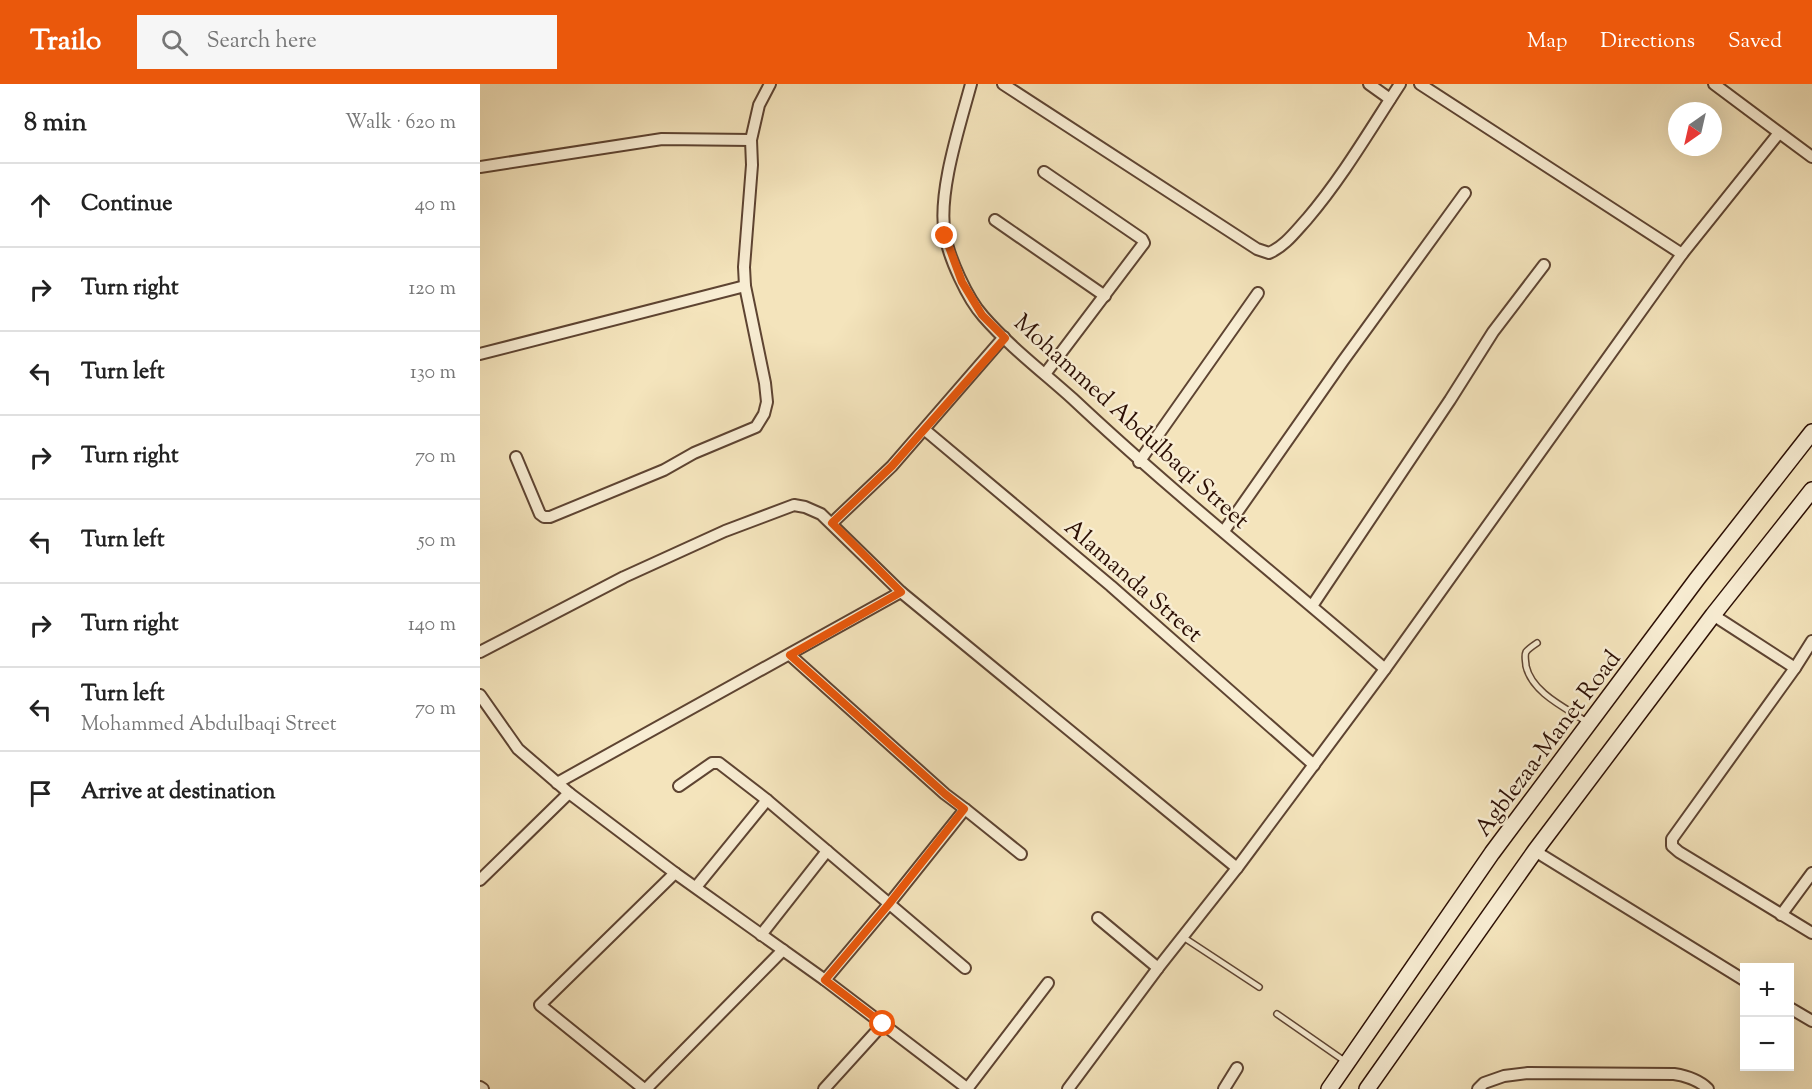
<!DOCTYPE html>
<html lang="en">
<head>
<meta charset="utf-8">
<style>
  body { margin:0; font-family:"Sorts Mill Goudy",serif; background:#f6f6f6; color:#222 }
  .controls { position:absolute; right:18px; bottom:18px; display:grid; overflow:hidden; border-radius:0px; box-shadow:0 6px 24px #0002 }
  .controls button { width:54px; height:54px; display:grid; place-items:center; padding:0; border:0; border-bottom:2px solid #e0e0e0; background:#fff; color:#222; font:30px sans-serif }
  .compass { position:absolute; left:1188px; top:18px; width:54px; height:54px; border-radius:50%; background:#fff; box-shadow:0 6px 24px #0002; rotate:214deg }
  .stop { position:absolute; width:18px; height:18px; margin:-14px; border:4px solid #ea580c; border-radius:50%; background:#fff }
  .stop.end { background:#ea580c; border-color:#fff; box-shadow:0 2px 6px #0008 }
  .list { margin:0; padding:0; list-style:none }
  h2 { display:flex; justify-content:space-between; align-items:center; height:78px; margin:0; padding:0 24px; font-size:26px }
  h2 small { font-size:20px; font-weight:400; color:#767676 }
  .list li { display:grid; grid-template-columns:39px 1fr auto; gap:18px; align-items:center; box-sizing:border-box; height:84px; padding:0 24px; border-top:2px solid #e0e0e0 }
  .list b { display:block; font-size:22px; white-space:nowrap }
  .list p { margin:0; font-size:20px; white-space:nowrap; color:#767676 }
  .list em { font-size:20px; font-style:normal; color:#767676 }
  .icon { flex:none; width:33px; height:33px; fill:none; stroke:currentColor; stroke-width:2; stroke-linecap:round; stroke-linejoin:round }
  .map { position:relative; flex:none; width:1332px; height:1005px; overflow:hidden }
  header { display:flex; align-items:center; gap:36px; box-sizing:border-box; height:84px; padding:0 30px; background:#ea580c; color:#fff }
  header strong { font-size:28px }
  nav { display:flex; gap:33px; margin-inline-start:auto; font-size:21px }
  .search { width:420px; height:54px; background:#f6f6f6; display:flex; align-items:center; gap:15px; box-sizing:border-box; padding:0 21px; border-radius:0px; color:#767676; font-size:22px }
  main { display:flex }
  aside { flex:1; background:#fff }
  .map>svg:first-child { display:block }
</style>
</head>
<body>
<header>
<strong>Trailo</strong>
<div class="search"><svg class="icon" aria-label="search" viewBox="0 0 24 24"><circle cx="10" cy="10" r="6"/><path d="M15 15l6 6"/></svg>Search here</div>
<nav><a>Map</a><a>Directions</a><a>Saved</a></nav>
</header>
<main>
<aside>
<h2>8 min<small>Walk · 620 m</small></h2>
<ul class="list">
<li><svg class="icon" aria-label="ahead" viewBox="0 0 24 24"><path d="M12 20V5M6 11l6-6 6 6"/></svg><div><b>Continue</b></div><em>40 m</em></li>
<li><svg class="icon" aria-label="right" viewBox="0 0 24 24"><path d="M7 20v-9h11M14 6l5 5-5 5"/></svg><div><b>Turn right</b></div><em>120 m</em></li>
<li><svg class="icon" aria-label="left" viewBox="0 0 24 24"><path d="M17 20v-9H6M10 6l-5 5 5 5"/></svg><div><b>Turn left</b></div><em>130 m</em></li>
<li><svg class="icon" aria-label="right" viewBox="0 0 24 24"><path d="M7 20v-9h11M14 6l5 5-5 5"/></svg><div><b>Turn right</b></div><em>70 m</em></li>
<li><svg class="icon" aria-label="left" viewBox="0 0 24 24"><path d="M17 20v-9H6M10 6l-5 5 5 5"/></svg><div><b>Turn left</b></div><em>50 m</em></li>
<li><svg class="icon" aria-label="right" viewBox="0 0 24 24"><path d="M7 20v-9h11M14 6l5 5-5 5"/></svg><div><b>Turn right</b></div><em>140 m</em></li>
<li><svg class="icon" aria-label="left" viewBox="0 0 24 24"><path d="M17 20v-9H6M10 6l-5 5 5 5"/></svg><div><b>Turn left</b><p>Mohammed Abdulbaqi Street</p></div><em>70 m</em></li>
<li><svg class="icon" aria-label="arrive" viewBox="0 0 24 24"><path d="M6 21V4h12l-3 4 3 4H6"/></svg><div><b>Arrive at destination</b></div></li>
</ul>
</aside>
<div class="map">
<svg width="1332" height="1005" viewBox="0 0 1332 1005">
  <rect width="100%" height="100%" fill="#f4e4bc"/>
  <filter id="stains"><feTurbulence type="fractalNoise" baseFrequency=".00333" numOctaves="4"/><feColorMatrix values="0 0 0 0 .2 0 0 0 0 .09 0 0 0 0 .02 0 0 0 .5 -.17"/></filter>
  <radialGradient id="worn" r=".72"><stop offset=".6" stop-color="#630" stop-opacity="0"/><stop offset="1" stop-color="#630" stop-opacity=".3"/></radialGradient>
  <g fill="none" stroke-linecap="round" stroke-linejoin="round">
    <g stroke="#5e4432" stroke-width="8">
      <g id="service">
        <path d="M1057 559C1054 561 1048 565 1046 568 1044 572 1046 578 1046 582 1052 609 1086 624 1107 638"/>
        <path d="M703 853 779 903"/>
        <path d="M797 930 866 978"/>
      </g>
    </g>
    <g stroke="#5e4432" stroke-width="14">
      <g id="minor">
        <path d="M491 0C480 41 457 110 465 151 469 174 487 214 503 232 530 263 563 288 593 315 693 409 801 495 905 585"/>
        <path d="M523 0 777 165 789 169C805 162 815 148 827 135 862 94 890 46 920 0"/>
        <path d="M889 0 910 15"/>
        <path d="M940 0 1202 170"/>
        <path d="M1234 0 1332 73"/>
        <path d="M0 83 182 55 271 56"/>
        <path d="M564 88 662 155 664 159 565 290"/>
        <path d="M515 136 625 212"/>
        <path d="M0 270 265 202"/>
        <path d="M445 346 631 502 834 681"/>
        <path d="M36 373 60 430 64 433H70L184 386 214 369 276 343 284 330 287 318 285 299 265 202 264 183 272 81 271 56 279 21 290 0"/>
        <path d="M659 378 778 209"/>
        <path d="M352 439 412 382 524 253"/>
        <path d="M744 447 863 277 985 109"/>
        <path d="M832 522 970 316 1013 248 1064 181"/>
        <path d="M1233 531 1315 584 1192 755V762L1199 768 1332 849"/>
        <path d="M0 568 144 493 245 447 314 421 325 423 341 430 421 508 757 784"/>
        <path d="M310 571 465 710 485 725 409 820 345 896"/>
        <path d="M1315 584 1332 557"/>
        <path d="M0 611 38 665 89 709 195 789 345 896 488 1005"/>
        <path d="M77 699 421 508"/>
        <path d="M199 702 232 679H239L287 716 485 884"/>
        <path d="M485 725 541 770"/>
        <path d="M1055 767 1264 896"/>
        <path d="M0 796 89 709"/>
        <path d="M216 803 287 716"/>
        <path d="M1301 831 1332 789"/>
        <path d="M618 834 678 884"/>
        <path d="M281 851 347 767"/>
        <path d="M1310 924 1332 937"/>
        <path d="M0 1003 3 1005"/>
        <path d="M164 1005 60 921 195 789"/>
        <path d="M166 1005 303 866"/>
        <path d="M344 1005 403 940"/>
        <path d="M487 1005 568 899"/>
        <path d="M588 1005 678 884 757 784 905 585 1202 170 1299 49"/>
        <path d="M744 1005 757 984"/>
        <path d="M998 1005 1004 999 1024 992 1048 989 1194 990C1207 992 1219 996 1228 1005"/>
      </g>
    </g>
    <g stroke="#2c0f04" stroke-width="18">
      <g id="secondary">
        <path d="M849 1005 1012 769 1217 495 1332 348"/>
        <path d="M887 1005 1055 767 1233 531 1332 406"/>
      </g>
    </g>
    <use href="#service" stroke="#f8edd3" stroke-width="5"/>
    <use href="#minor" stroke="#f8edd3" stroke-width="10"/>
    <use href="#secondary" stroke="#f8edd3" stroke-width="15"/>
  </g>
  <g fill="none" stroke-linecap="round" stroke-linejoin="round">
    <path stroke="#ea580c" stroke-width="8" d="M403 940 345 896 409 820 484 725 465 710 310 571 421 508 352 439 412 382 525 254 502 231 482 198 465 152"/>
  </g>
  <g text-anchor="middle" stroke-width="5" stroke-linejoin="round" paint-order="stroke">
    <g font-size="24" fill="#2c0f04" stroke="#f8edd3">
      <text transform="translate(652 337) rotate(42)" y="8">Mohammed Abdulbaqi Street</text>
      <text transform="translate(654 496) rotate(41)" y="8">Alamanda Street</text>
      <text transform="translate(1067 659) rotate(-53)" y="8">Agblezaa-Manet Road</text>
    </g>
  </g>
  <rect width="100%" height="100%" filter="url(#stains)"/>
  <rect width="100%" height="100%" fill="url(#worn)"/>
</svg>
<div class="controls">
<button>+</button>
<button>−</button>
</div>
<svg class="compass" viewBox="-18 -18 36 36"><path d="M0-13l5 13h-10z" fill="#e53935"/><path d="M0 13l5-13h-10z" fill="#767676"/></svg>
<div class="stop" style="left:403px;top:940px"></div>
<div class="stop end" style="left:465px;top:152px"></div>
</div>
</main>
</body>
</html>
